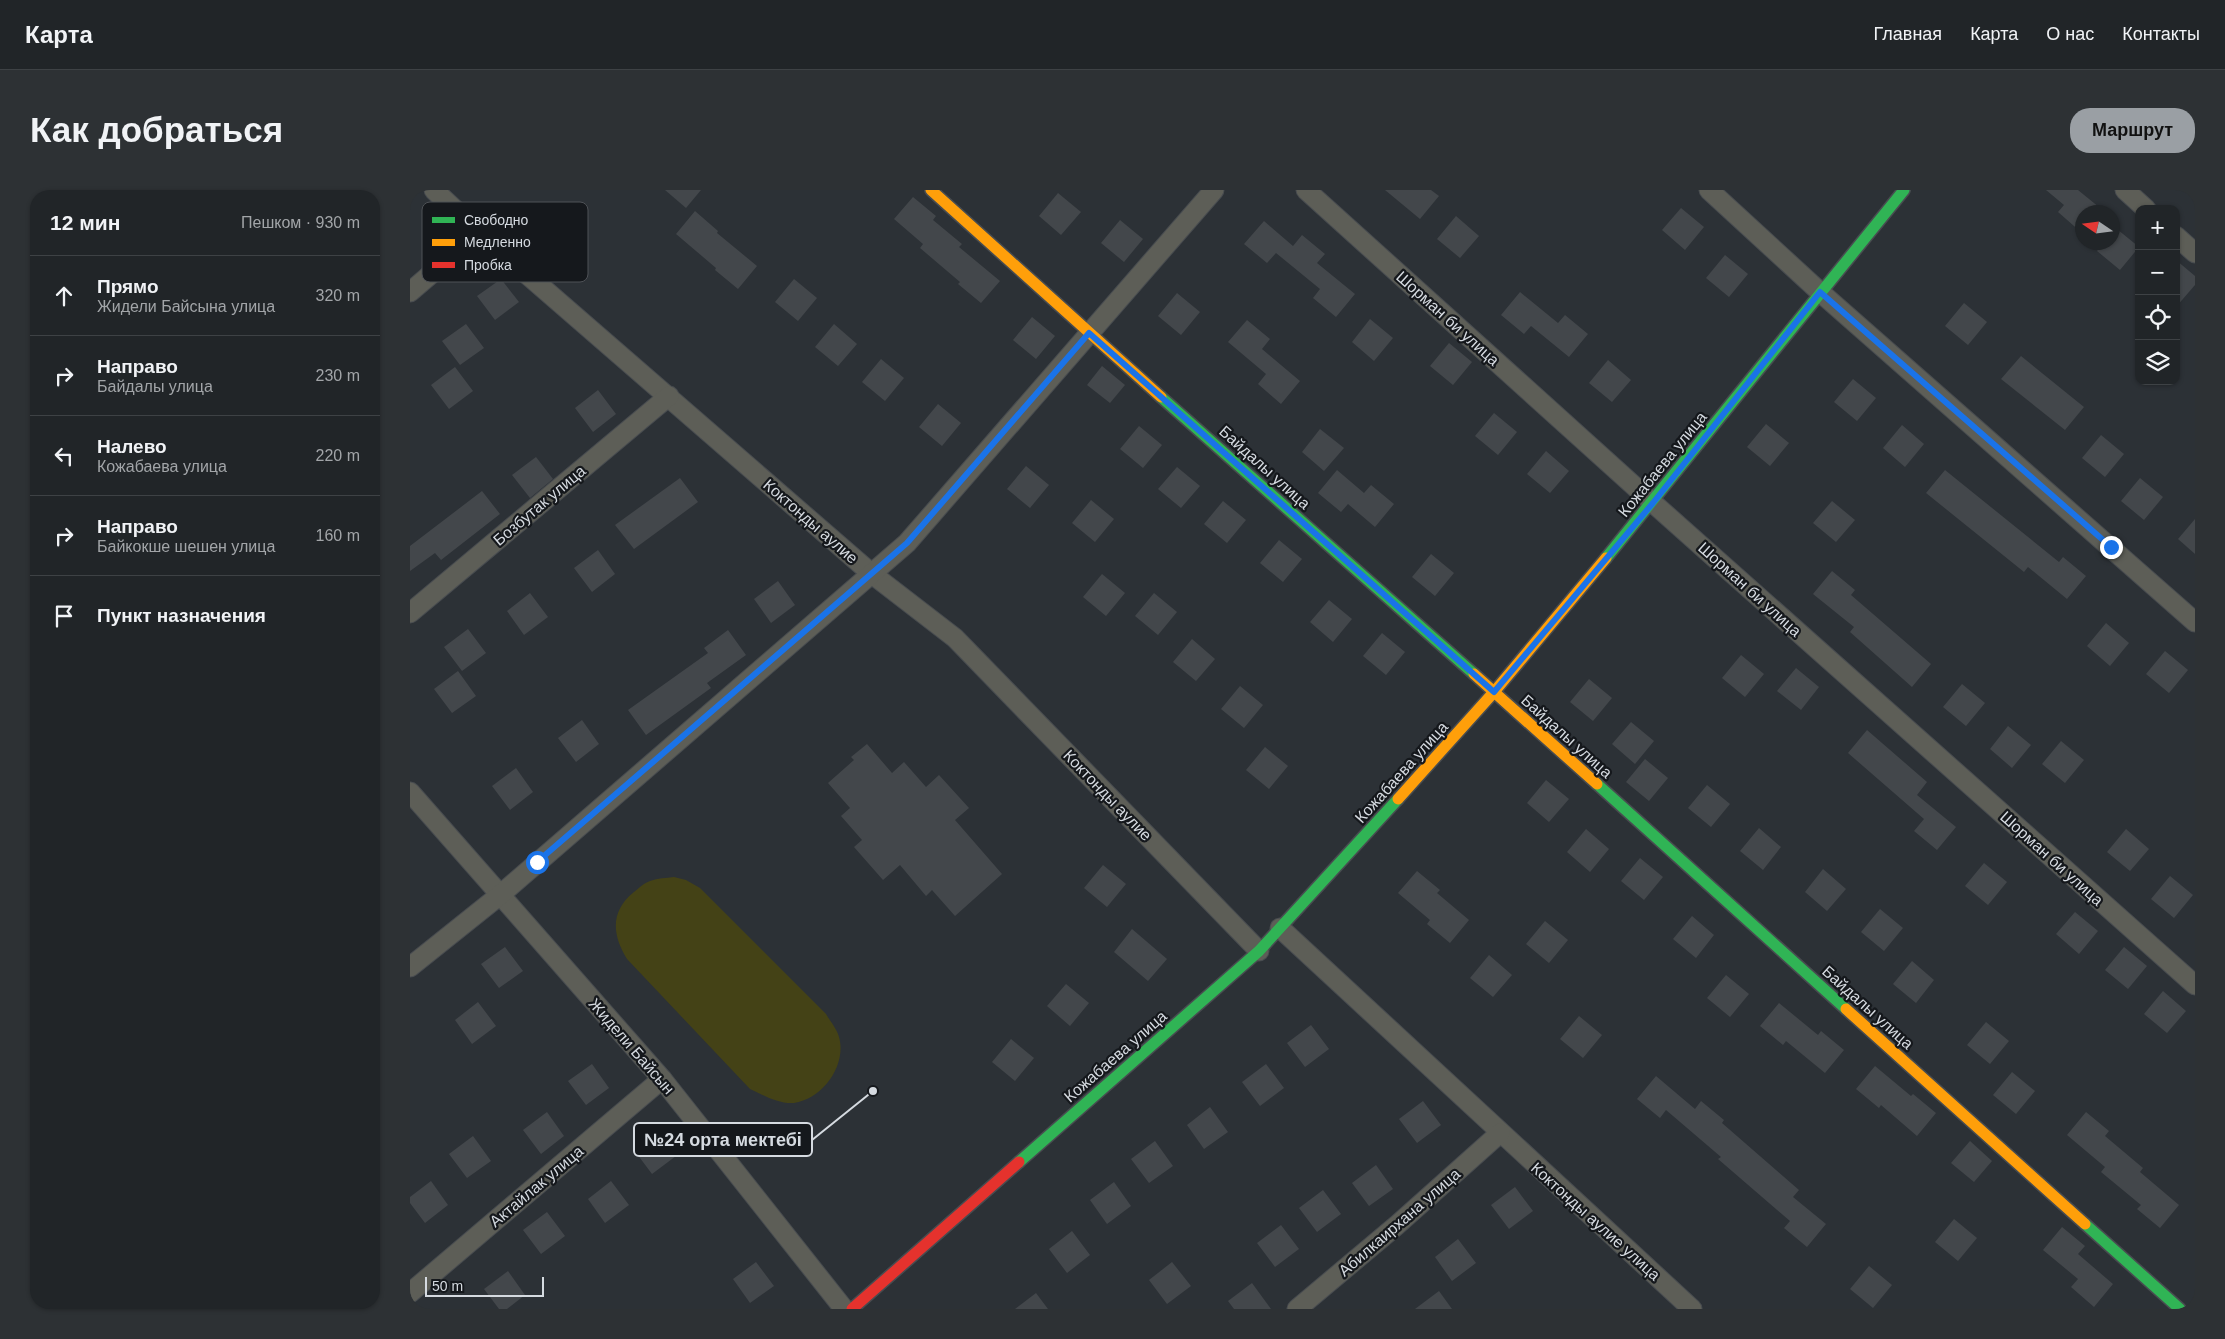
<!DOCTYPE html>
<html lang="ru">
<head>
<meta charset="utf-8">
<style>
  body { margin:0; font-family:Helvetica,sans-serif; background:#2d3134; color:#f1f3f6 }
  .controls { position:absolute; right:15px; top:15px; display:grid; overflow:hidden; border-radius:10px; box-shadow:0 1px 4px #0004 }
  .controls button { width:45px; height:45px; display:grid; place-items:center; padding:0; border:0; border-bottom:1px solid #3e4245; background:#212528; color:#f1f3f6; font:25px sans-serif }
  .compass { position:absolute; left:1665px; top:15px; width:45px; height:45px; border-radius:50%; background:#212528; box-shadow:0 1px 4px #0004; rotate:283deg }
  .scale { position:absolute; left:15px; bottom:12px; width:119px; box-sizing:border-box; padding-left:5px; border:2px solid #d5dae0; border-top:0; font-size:14px; line-height:18px; white-space:nowrap; color:#d5dae0; -webkit-text-stroke:4px #15181c; paint-order:stroke }
  .stop { position:absolute; width:15px; height:15px; margin:-11px; border:4px solid #1a73e8; border-radius:50%; background:#fff }
  .stop.end { background:#1a73e8; border-color:#fff; box-shadow:0 1px 5px #0008 }
  .list { margin:0; padding:0; list-style:none }
  h2 { display:flex; justify-content:space-between; align-items:center; height:65px; margin:0; padding:0 20px; font-size:21px }
  h2 small { font-size:16px; font-weight:400; color:#a2a5a8 }
  .list li { display:grid; grid-template-columns:32px 1fr auto; gap:15px; align-items:center; box-sizing:border-box; height:80px; padding:0 20px; border-top:1px solid #3e4245 }
  .list b { display:block; font-size:19px; white-space:nowrap }
  .list p { margin:0; font-size:16px; white-space:nowrap; color:#a2a5a8 }
  .list em { font-size:16px; font-style:normal; color:#a2a5a8 }
  .icon { flex:none; width:28px; height:28px; fill:none; stroke:currentColor; stroke-width:2; stroke-linecap:round; stroke-linejoin:round }
  .map { position:relative; flex:none; width:1785px; height:1119px; overflow:hidden; border-radius:20px }
  header { display:flex; align-items:center; gap:30px; box-sizing:border-box; height:70px; padding:0 25px; background:#212528; border-bottom:1px solid #3e4245 }
  header strong { font-size:24px }
  nav { display:flex; gap:28px; margin-inline-start:auto; font-size:18px }
  .intro { display:flex; align-items:center; justify-content:space-between; box-sizing:border-box; height:120px; padding:0 30px }
  h1 { margin:0; font-size:35px }
  .button { padding:12px 22px; border-radius:20px; background:#9a9fa4; color:#111; font-size:18px; font-weight:700 }
  main { display:flex; gap:30px; padding:0 30px }
  aside { flex:1; background:#212528; border-radius:20px; box-shadow:0 1px 4px #0004 }
  .map>svg:first-child { display:block }
</style>
</head>
<body>
<header>
<strong>Карта</strong>
<nav><a>Главная</a><a>Карта</a><a>О нас</a><a>Контакты</a></nav>
</header>
<div class="intro"><h1>Как добраться</h1><a class="button">Маршрут</a></div>
<main>
<aside>
<h2>12 мин<small>Пешком · 930 m</small></h2>
<ul class="list">
<li><svg class="icon" aria-label="ahead" viewBox="0 0 24 24"><path d="M12 20V5M6 11l6-6 6 6"/></svg><div><b>Прямо</b><p>Жидели Байсына улица</p></div><em>320 m</em></li>
<li><svg class="icon" aria-label="right" viewBox="0 0 24 24"><path d="M7 20v-9h11M14 6l5 5-5 5"/></svg><div><b>Направо</b><p>Байдалы улица</p></div><em>230 m</em></li>
<li><svg class="icon" aria-label="left" viewBox="0 0 24 24"><path d="M17 20v-9H6M10 6l-5 5 5 5"/></svg><div><b>Налево</b><p>Кожабаева улица</p></div><em>220 m</em></li>
<li><svg class="icon" aria-label="right" viewBox="0 0 24 24"><path d="M7 20v-9h11M14 6l5 5-5 5"/></svg><div><b>Направо</b><p>Байкокше шешен улица</p></div><em>160 m</em></li>
<li><svg class="icon" aria-label="arrive" viewBox="0 0 24 24"><path d="M6 21V4h12l-3 4 3 4H6"/></svg><div><b>Пункт назначения</b></div></li>
</ul>
</aside>
<div class="map">
<svg width="1785" height="1119" viewBox="0 0 1785 1119">
  <rect width="100%" height="100%" fill="#2c3136"/>
  <path fill="#444216" d="M264 687 276 690 290 698 416 824C420 831 427 839 429 847 437 875 413 909 384 913 368 914 353 905 340 899L217 769C202 745 200 721 224 702 229 698 234 693 240 691 248 688 256 688 264 687Z"/>
  <g fill="#43474b">
    <path d="M255 0H291L276 18Z"/>
    <path d="M975 0H1021L1029 6 1010 29Z"/>
    <path d="M1636 0H1668L1695 22H1672V43L1648 22 1654 15Z"/>
    <path d="M648 3 671 22 651 45 629 26Z"/>
    <path d="M503 7 526 26 523 30 552 54 549 57 590 91 571 113 548 94 550 92 510 58 513 54 484 29Z"/>
    <path d="M1271 18 1294 37 1275 60 1252 40Z"/>
    <path d="M285 21 308 41 307 43 347 76 328 99 305 80 306 78 266 44Z"/>
    <path d="M1046 26 1069 46 1050 68 1027 49Z"/>
    <path d="M710 30 733 49 714 72 691 53Z"/>
    <path d="M854 31 883 56 892 45 915 64 907 73 945 104 926 127 903 108 910 99 866 63 857 73 834 54Z"/>
    <path d="M1702 35 1729 57 1710 80 1687 61 1694 52H1702Z"/>
    <path d="M1315 65 1338 84 1319 107 1296 88Z"/>
    <path d="M1766 70 1785 86V95L1766 117Z"/>
    <path d="M91 89 109 112 85 130 67 106Z"/>
    <path d="M384 89 407 108 388 131 365 112Z"/>
    <path d="M1110 102 1148 133 1155 125 1178 144 1159 167 1121 136 1114 144 1091 125Z"/>
    <path d="M767 103 790 122 771 145 748 126Z"/>
    <path d="M1554 113 1577 132 1558 155 1535 136Z"/>
    <path d="M622 127 645 146 626 169 603 150Z"/>
    <path d="M960 129 983 148 964 171 942 152Z"/>
    <path d="M837 130 860 149 852 159 890 191 871 214 848 194 856 184 818 152Z"/>
    <path d="M56 134 74 158 50 175 32 151Z"/>
    <path d="M424 134 447 154 428 176 405 157Z"/>
    <path d="M1039 153 1062 172 1043 195 1020 176Z"/>
    <path d="M1611 166 1674 217 1655 240 1591 189Z"/>
    <path d="M471 169 494 188 475 211 452 192Z"/>
    <path d="M1198 170 1221 190 1202 212 1179 193Z"/>
    <path d="M692 176 715 195 700 213 677 195Z"/>
    <path d="M45 177 63 201 39 219 21 195Z"/>
    <path d="M1443 189 1466 208 1447 231 1424 212Z"/>
    <path d="M188 200 206 224 183 242 165 218Z"/>
    <path d="M528 214 551 233 532 256 509 237Z"/>
    <path d="M1084 223 1107 242 1088 265 1065 246Z"/>
    <path d="M1356 234 1379 253 1360 276 1337 257Z"/>
    <path d="M1492 235 1514 254 1495 277 1473 258Z"/>
    <path d="M729 236 752 255 733 278 710 259Z"/>
    <path d="M910 239 934 258 914 281 892 262Z"/>
    <path d="M1691 245 1714 264 1695 287 1672 268Z"/>
    <path d="M1136 261 1159 281 1140 303 1117 284Z"/>
    <path d="M126 267 143 289 120 308 102 285Z"/>
    <path d="M616 276 639 295 620 318 597 299Z"/>
    <path d="M767 277 790 296 771 318 748 299Z"/>
    <path d="M927 280 954 303 961 295 984 314 965 337 938 314 931 322 908 303Z"/>
    <path d="M1535 280 1649 372 1653 367 1676 386 1657 409 1618 377 1614 382 1516 303Z"/>
    <path d="M270 288 288 312 224 359 205 335Z"/>
    <path d="M1730 288 1753 307 1734 330 1711 311Z"/>
    <path d="M72 301 90 324 31 370 25 363 0 381V356Z"/>
    <path d="M681 310 704 329 685 352 662 333Z"/>
    <path d="M813 311 836 330 817 353 794 334Z"/>
    <path d="M1422 311 1445 330 1426 352 1403 333Z"/>
    <path d="M1785 329V364L1768 349Z"/>
    <path d="M869 350 892 369 873 392 850 373Z"/>
    <path d="M188 360 205 384 182 402 164 378Z"/>
    <path d="M1021 364 1044 383 1025 406 1002 387Z"/>
    <path d="M1422 381 1445 400 1441 405 1521 474 1502 497 1440 442 1444 437 1403 404Z"/>
    <path d="M692 384 715 403 696 426 673 407Z"/>
    <path d="M368 391 385 415 361 433 344 409Z"/>
    <path d="M120 403 138 427 114 445 97 421Z"/>
    <path d="M744 403 767 422 748 445 725 426Z"/>
    <path d="M919 410 942 429 923 452 900 432Z"/>
    <path d="M1696 433 1719 453 1700 476 1677 456Z"/>
    <path d="M58 439 76 463 52 481 34 457Z"/>
    <path d="M318 440 336 465 297 493 301 498 236 545 218 520 298 463 294 458Z"/>
    <path d="M972 443 995 462 976 485 953 466Z"/>
    <path d="M782 449 805 469 786 491 763 472Z"/>
    <path d="M1755 461 1778 480 1759 503 1736 484Z"/>
    <path d="M1331 465 1354 484 1335 507 1312 488Z"/>
    <path d="M1386 478 1409 497 1391 520 1367 501Z"/>
    <path d="M48 481 66 506 42 523 24 499Z"/>
    <path d="M1179 489 1202 508 1183 531 1160 512Z"/>
    <path d="M1552 494 1575 513 1556 536 1533 517Z"/>
    <path d="M830 496 853 515 834 538 811 519Z"/>
    <path d="M172 530 189 554 166 572 148 548Z"/>
    <path d="M1221 532 1244 551 1225 574 1202 554Z"/>
    <path d="M1598 536 1621 555 1602 578 1580 559Z"/>
    <path d="M1457 540 1517 592 1507 605 1546 637 1527 660 1504 641 1514 629 1438 563Z"/>
    <path d="M1651 551 1674 570 1655 593 1632 574Z"/>
    <path d="M457 554 482 583 494 572 516 597 529 585 559 618 545 630 592 684 545 726 522 700 516 706 490 675 473 690 444 657 452 650 431 626 440 618 418 593 444 570 441 567Z"/>
    <path d="M855 557 878 576 859 599 836 580Z"/>
    <path d="M1235 569 1258 588 1239 611 1216 592Z"/>
    <path d="M106 578 123 602 100 620 82 596Z"/>
    <path d="M1136 590 1159 609 1139 632 1117 613Z"/>
    <path d="M1297 595 1320 614 1301 637 1278 618Z"/>
    <path d="M1349 638 1371 657 1353 680 1330 661Z"/>
    <path d="M1176 639 1199 659 1180 682 1157 662Z"/>
    <path d="M1716 639 1739 659 1720 681 1697 662Z"/>
    <path d="M1230 668 1253 687 1234 710 1211 691Z"/>
    <path d="M1574 673 1597 692 1578 715 1555 696Z"/>
    <path d="M693 675 716 694 697 717 674 698Z"/>
    <path d="M1413 679 1436 699 1417 721 1395 702Z"/>
    <path d="M1007 681 1030 700 1027 703 1059 730 1040 753 1017 734 1020 730 988 703Z"/>
    <path d="M1760 686 1783 705 1764 728 1741 709Z"/>
    <path d="M1470 719 1493 738 1474 761 1451 742Z"/>
    <path d="M1665 722 1688 741 1669 764 1646 744Z"/>
    <path d="M1282 726 1304 745 1286 768 1263 749Z"/>
    <path d="M1135 731 1158 750 1139 773 1116 754Z"/>
    <path d="M722 739 757 769 738 791 704 762Z"/>
    <path d="M95 757 113 781 89 798 71 774Z"/>
    <path d="M1714 757 1737 776 1718 799 1695 780Z"/>
    <path d="M1079 765 1102 785 1083 807 1060 788Z"/>
    <path d="M1502 771 1524 790 1506 813 1483 794Z"/>
    <path d="M1316 785 1339 804 1320 827 1297 808Z"/>
    <path d="M656 794 679 813 660 836 637 816Z"/>
    <path d="M1753 801 1776 821 1757 843 1734 824Z"/>
    <path d="M68 812 86 836 62 854 45 830Z"/>
    <path d="M1369 813 1408 845 1411 841 1434 860 1415 883 1376 851 1373 855 1350 836Z"/>
    <path d="M1169 826 1192 845 1173 868 1150 849Z"/>
    <path d="M1576 832 1599 851 1580 874 1557 855Z"/>
    <path d="M901 835 919 859 895 877 877 853Z"/>
    <path d="M601 849 624 868 605 891 582 872Z"/>
    <path d="M182 874 199 898 176 915 158 891Z"/>
    <path d="M856 874 874 898 850 916 832 892Z"/>
    <path d="M1465 876 1501 906 1503 904 1526 923 1507 946 1471 915 1469 918 1446 899Z"/>
    <path d="M1602 882 1625 901 1606 924 1583 905Z"/>
    <path d="M1246 886 1285 919 1291 911 1314 930 1312 933 1389 1000 1383 1007 1416 1034 1397 1057 1374 1038 1380 1031 1308 969 1311 967 1256 920 1250 928 1227 909Z"/>
    <path d="M1013 911 1031 935 1007 953 989 929Z"/>
    <path d="M800 917 818 942 794 959 777 935Z"/>
    <path d="M137 922 154 946 131 964 113 940Z"/>
    <path d="M1676 922 1699 941 1695 946 1733 978 1730 982 1769 1015 1750 1038 1727 1019 1731 1015 1691 982 1695 977 1657 945Z"/>
    <path d="M248 942 266 966 242 984 224 960Z"/>
    <path d="M63 946 81 971 57 988 39 964Z"/>
    <path d="M745 951 763 976 739 993 721 969Z"/>
    <path d="M1560 951 1582 971 1564 992 1541 973Z"/>
    <path d="M966 975 983 999 959 1016 942 993Z"/>
    <path d="M21 991 38 1015 15 1033 0 1013V1007Z"/>
    <path d="M201 991 219 1015 195 1033 178 1009Z"/>
    <path d="M704 992 721 1016 697 1034 680 1010Z"/>
    <path d="M1105 997 1123 1021 1099 1039 1081 1015Z"/>
    <path d="M913 1000 931 1024 907 1042 889 1018Z"/>
    <path d="M137 1022 155 1046 131 1064 113 1040Z"/>
    <path d="M1544 1029 1567 1048 1548 1071 1525 1052Z"/>
    <path d="M871 1035 889 1059 865 1077 847 1053Z"/>
    <path d="M1652 1037 1675 1056 1668 1064 1703 1094 1684 1117 1661 1097 1668 1089 1633 1060Z"/>
    <path d="M662 1041 680 1065 657 1083 639 1059Z"/>
    <path d="M1048 1049 1066 1073 1042 1091 1025 1067Z"/>
    <path d="M346 1072 364 1096 340 1113 323 1089Z"/>
    <path d="M762 1072 781 1096 757 1114 739 1090Z"/>
    <path d="M1459 1076 1482 1095 1463 1118 1440 1099Z"/>
    <path d="M98 1081 115 1105 97 1119H89L74 1099Z"/>
    <path d="M842 1093 861 1119H824L818 1111Z"/>
    <path d="M1029 1101 1042 1119H1005Z"/>
    <path d="M626 1103 638 1119H605Z"/>
  </g>
  <g fill="none" stroke-linecap="round" stroke-linejoin="round">
    <g stroke="#484c50" stroke-width="21">
      <g id="street">
        <path d="M24 0 74 47 462 384 545 448 849 761"/>
        <path d="M896 0 1243 313 1785 795"/>
        <path d="M1299 0 1410 102 1785 432"/>
        <path d="M1715 0 1736 19"/>
        <path d="M1766 46 1785 63"/>
        <path d="M0 102 35 72 67 39"/>
        <path d="M0 423 259 206"/>
        <path d="M0 602 252 889 434 1119"/>
        <path d="M870 738 1282 1119"/>
        <path d="M0 777 90 705 497 353 804 0"/>
        <path d="M0 1103 252 889"/>
        <path d="M887 1119 987 1035 1090 943"/>
      </g>
    </g>
    <g stroke="#484c50" stroke-width="14">
      <g id="fast">
        <path d="M751 207 1064 484"/>
        <path d="M1196 368 1494 0"/>
        <path d="M1187 594 1436 819"/>
        <path d="M609 972 849 761 988 609"/>
        <path d="M1675 1034 1770 1119"/>
      </g>
    </g>
    <g stroke="#484c50" stroke-width="14">
      <g id="slow">
        <path d="M521 0 751 207"/>
        <path d="M1064 484 1187 594"/>
        <path d="M988 609 1084 502 1196 368"/>
        <path d="M1436 819 1675 1034"/>
      </g>
    </g>
    <g stroke="#484c50" stroke-width="14">
      <path id="jam" d="M442 1119 609 972"/>
    </g>
    <use href="#street" stroke="#5d5e57" stroke-width="19"/>
    <use href="#fast" stroke="#30b455" stroke-width="11"/>
    <use href="#slow" stroke="#ff9f0a" stroke-width="11"/>
    <use href="#jam" stroke="#e5322d" stroke-width="11"/>
  </g>
  <g fill="none" stroke-linecap="round" stroke-linejoin="round">
    <path stroke="#1a73e8" stroke-width="6" d="M127 672 497 353 679 143 1084 502 1243 313 1410 102 1701 357"/>
  </g>
  <g text-anchor="middle" stroke-width="4.5" stroke-linejoin="round" paint-order="stroke">
    <g font-size="16" fill="#d5dae0" stroke="#15181c">
      <text transform="translate(1038 128) rotate(42)" y="6">Шорман би улица</text>
      <text transform="translate(1252 274) rotate(-51)" y="6">Кожабаева улица</text>
      <text transform="translate(855 277) rotate(42)" y="6">Байдалы улица</text>
      <text transform="translate(129 315) rotate(-40)" y="6">Бозбутак улица</text>
      <text transform="translate(401 331) rotate(41)" y="6">Коктонды аулие</text>
      <text transform="translate(1340 399) rotate(42)" y="6">Шорман би улица</text>
      <text transform="translate(1157 546) rotate(42)" y="6">Байдалы улица</text>
      <text transform="translate(991 582) rotate(-48)" y="6">Кожабаева улица</text>
      <text transform="translate(698 605) rotate(46)" y="6">Коктонды аулие</text>
      <text transform="translate(1642 668) rotate(42)" y="6">Шорман би улица</text>
      <text transform="translate(1458 817) rotate(42)" y="6">Байдалы улица</text>
      <text transform="translate(222 856) rotate(49)" y="6">Жидели Байсын</text>
      <text transform="translate(705 866) rotate(-41)" y="6">Кожабаева улица</text>
      <text transform="translate(126 996) rotate(-40)" y="6">Актайлак улица</text>
      <text transform="translate(1186 1031) rotate(42)" y="6">Коктонды аулие улица</text>
      <text transform="translate(989 1032) rotate(-41)" y="6">Абилкаирхана улица</text>
    </g>
  </g>
  <rect x="12" y="12" width="166" height="80" rx="8" fill="#15181c" stroke="#4f5257" stroke-width="1"/>
  <rect x="22" y="27" width="23" height="6" fill="#30b455"/>
  <rect x="22" y="49" width="23" height="7" fill="#ff9f0a"/>
  <rect x="22" y="72" width="23" height="6" fill="#e5322d"/>
  <g font-size="14" fill="#d5dae0">
    <text x="54" y="35">Свободно</text>
    <text x="54" y="57">Медленно</text>
    <text x="54" y="80">Пробка</text>
  </g>
  <path fill="none" stroke="#d5dae0" stroke-width="2" d="M463 901L402 950"/>
  <circle fill="#d5dae0" stroke="#15181c" stroke-width="2" cx="463" cy="901" r="5"/>
  <rect fill="#15181c" stroke="#d5dae0" stroke-width="2" x="224" y="933" width="178" height="33" rx="5"/>
  <g font-size="18" text-anchor="middle" font-weight="bold" fill="#d5dae0">
    <text x="313" y="956">№24 орта мектебі</text>
  </g>
</svg>
<div class="controls">
<button>+</button>
<button>−</button>
<button><svg class="icon" aria-label="locate" viewBox="0 0 24 24"><circle cx="12" cy="12" r="6"/><path d="M12 2v4M12 18v4M2 12h4M18 12h4"/></svg></button>
<button><svg class="icon" aria-label="layers" viewBox="0 0 24 24"><path d="M12 4l9 5-9 5-9-5zM3 14l9 5 9-5"/></svg></button>
</div>
<svg class="compass" viewBox="-18 -18 36 36"><path d="M0-13l5 13h-10z" fill="#e53935"/><path d="M0 13l5-13h-10z" fill="#a2a5a8"/></svg>
<div class="scale">50 m</div>
<div class="stop" style="left:127px;top:672px"></div>
<div class="stop end" style="left:1701px;top:357px"></div>
</div>
</main>
</body>
</html>
